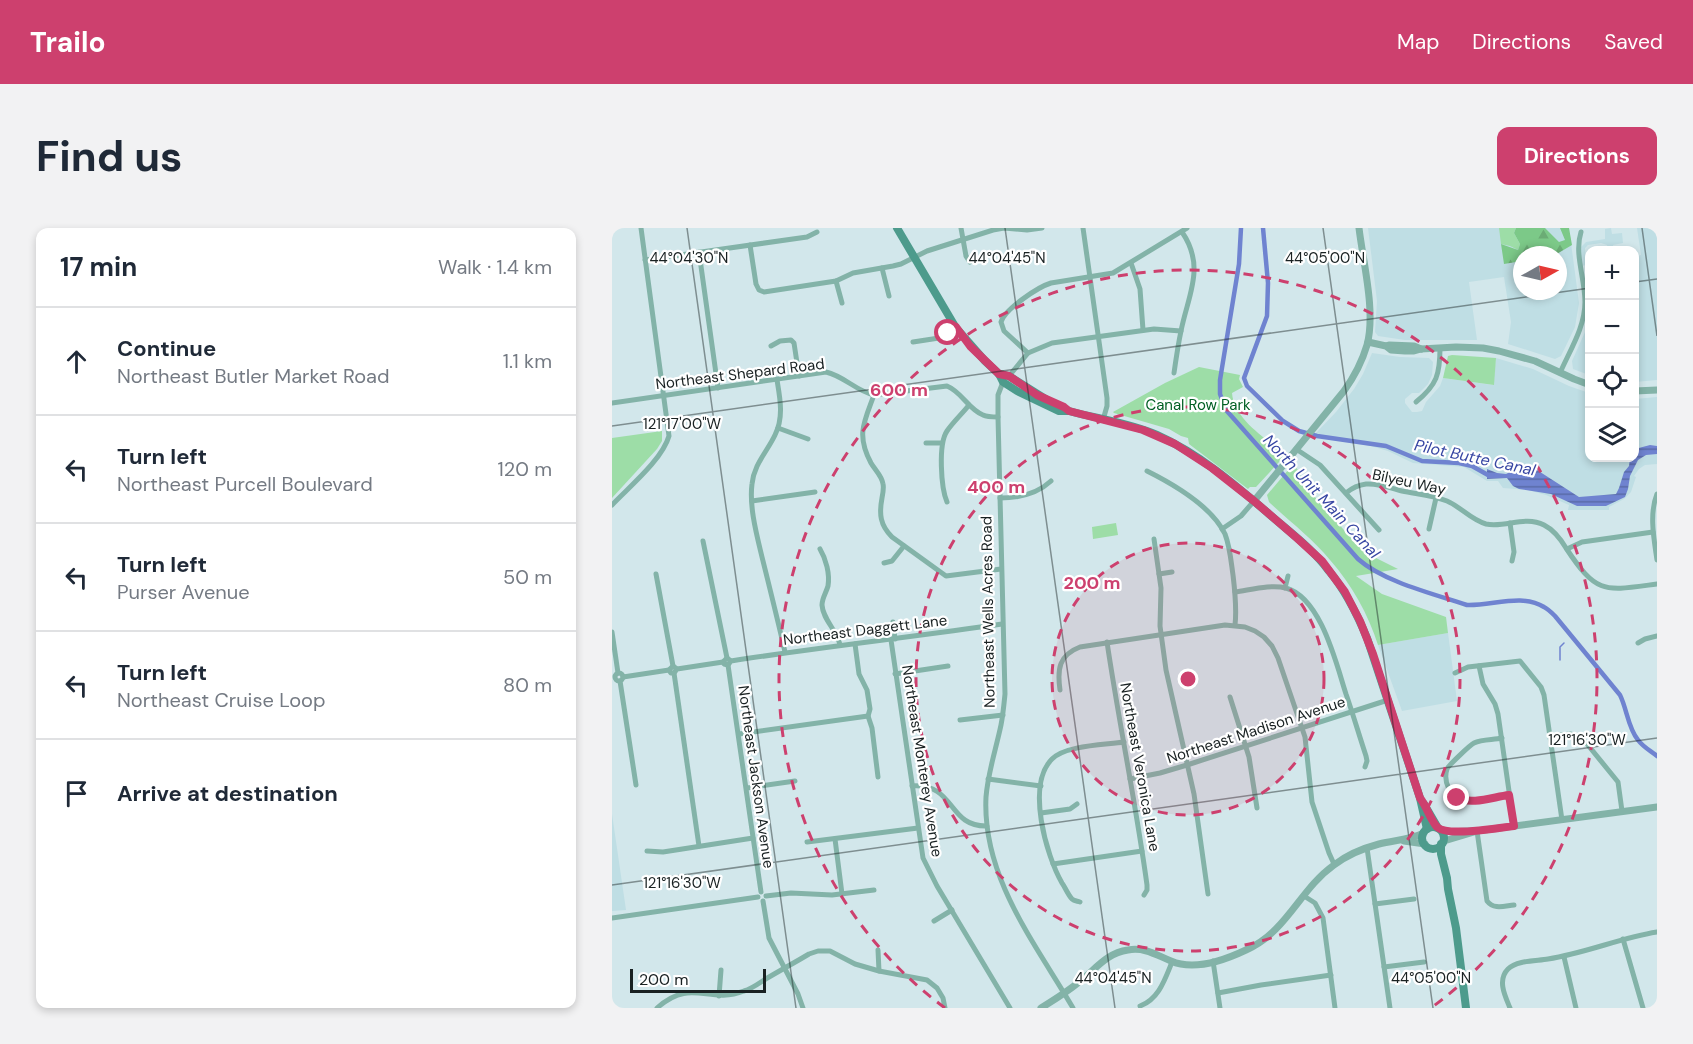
<!DOCTYPE html>
<html lang="en">
<head>
<meta charset="utf-8">
<style>
  body { margin:0; font-family:"DM Sans",sans-serif; background:#f2f2f3; color:#1f2937 }
  .controls { position:absolute; right:18px; top:18px; display:grid; overflow:hidden; border-radius:12px; box-shadow:0 3px 9px #0003 }
  .controls button { width:54px; height:54px; display:grid; place-items:center; padding:0; border:0; border-bottom:2px solid #e0e1e3; background:#fff; color:#1f2937; font:30px sans-serif }
  .compass { position:absolute; left:901px; top:18px; width:54px; height:54px; border-radius:50%; background:#fff; box-shadow:0 3px 9px #0003; rotate:82deg }
  .scale { position:absolute; left:18px; bottom:15px; width:136px; box-sizing:border-box; padding-left:6px; border:3px solid #192122; border-top:0; font-size:16px; line-height:21px; white-space:nowrap; color:#192122; -webkit-text-stroke:4px #fff; paint-order:stroke }
  .stop { position:absolute; width:18px; height:18px; margin:-14px; border:4px solid #cd406e; border-radius:50%; background:#fff }
  .stop.end { background:#cd406e; border-color:#fff; box-shadow:0 2px 6px #0008 }
  .list { margin:0; padding:0; list-style:none }
  h2 { display:flex; justify-content:space-between; align-items:center; height:78px; margin:0; padding:0 24px; font-size:26px }
  h2 small { font-size:20px; font-weight:400; color:#747a83 }
  .list li { display:grid; grid-template-columns:39px 1fr auto; gap:18px; align-items:center; box-sizing:border-box; height:108px; padding:0 24px; border-top:2px solid #e0e1e3 }
  .list b { display:block; font-size:22px; white-space:nowrap }
  .list p { margin:0; font-size:20px; white-space:nowrap; color:#747a83 }
  .list em { font-size:20px; font-style:normal; color:#747a83 }
  .icon { flex:none; width:33px; height:33px; fill:none; stroke:currentColor; stroke-width:2; stroke-linecap:round; stroke-linejoin:round }
  .map { position:relative; flex:none; width:1045px; height:780px; overflow:hidden; border-radius:12px }
  header { display:flex; align-items:center; gap:36px; box-sizing:border-box; height:84px; padding:0 30px; background:#cd406e; color:#fff }
  header strong { font-size:28px }
  nav { display:flex; gap:33px; margin-inline-start:auto; font-size:21px }
  .intro { display:flex; align-items:center; justify-content:space-between; box-sizing:border-box; height:144px; padding:0 36px }
  h1 { margin:0; font-size:42px }
  .button { padding:15px 27px; border-radius:12px; background:#cd406e; color:#fff; font-size:21px; font-weight:700 }
  main { display:flex; gap:36px; padding:0 36px }
  aside { flex:1; background:#fff; border-radius:12px; box-shadow:0 3px 9px #0003 }
  .map>svg:first-child { display:block }
</style>
</head>
<body>
<header>
<strong>Trailo</strong>
<nav><a>Map</a><a>Directions</a><a>Saved</a></nav>
</header>
<div class="intro"><h1>Find us</h1><a class="button">Directions</a></div>
<main>
<aside>
<h2>17 min<small>Walk · 1.4 km</small></h2>
<ul class="list">
<li><svg class="icon" aria-label="ahead" viewBox="0 0 24 24"><path d="M12 20V5M6 11l6-6 6 6"/></svg><div><b>Continue</b><p>Northeast Butler Market Road</p></div><em>1.1 km</em></li>
<li><svg class="icon" aria-label="left" viewBox="0 0 24 24"><path d="M17 20v-9H6M10 6l-5 5 5 5"/></svg><div><b>Turn left</b><p>Northeast Purcell Boulevard</p></div><em>120 m</em></li>
<li><svg class="icon" aria-label="left" viewBox="0 0 24 24"><path d="M17 20v-9H6M10 6l-5 5 5 5"/></svg><div><b>Turn left</b><p>Purser Avenue</p></div><em>50 m</em></li>
<li><svg class="icon" aria-label="left" viewBox="0 0 24 24"><path d="M17 20v-9H6M10 6l-5 5 5 5"/></svg><div><b>Turn left</b><p>Northeast Cruise Loop</p></div><em>80 m</em></li>
<li><svg class="icon" aria-label="arrive" viewBox="0 0 24 24"><path d="M6 21V4h12l-3 4 3 4H6"/></svg><div><b>Arrive at destination</b></div></li>
</ul>
</aside>
<div class="map">
<svg width="1045" height="780" viewBox="0 0 1045 780">
  <defs>
    <pattern id="forest-firs" width="22" height="20" patternUnits="userSpaceOnUse" patternTransform="scale(1.5)"><rect width="22" height="20" fill="#7cc988"/><path d="M5 1l3.5 6h-7zM16 11l3.5 6h-7z" fill="#6bac75"/></pattern>
    <pattern id="water-rules" width="6" height="5" patternUnits="userSpaceOnUse" patternTransform="scale(1.5)"><rect width="6" height="5" fill="#6f83d0"/><path d="M0 2.5h6" fill="none" stroke="#5a6ba8"/></pattern>
  </defs>
  <rect width="100%" height="100%" fill="#d2e7eb"/>
  <g fill="#bfdee4" fill-rule="evenodd">
    <path d="M756 0H957L967 75 963 99 949 128 943 131 896 116 899 94 892 49 857 54 865 112H793L766 108 763 104 765 73ZM910 27H946V63H910Z"/>
    <path d="M999 0 1000 6 1010 5 1011 15 1001 17 1002 22H996L995 17 989 15 976 17 973 20 974 37H977V56L974 37 969 38 968 20 974 14 993 11V1Z"/>
    <path d="M1025 0H1045V152L1023 154V29L1029 27Z"/>
    <path d="M977 88 978 147H977L961 141 960 133 973 104Z"/>
    <path d="M760 125 788 129 817 130 821 134 820 147 816 156 807 165H800L793 171V175L800 184H805L810 183 814 174 828 158 831 150 881 157 884 130 921 141 957 158 977 165 978 230H1023V171L1045 169V236L1033 237 1027 241 1022 248 1024 249 1019 264 1012 271 997 279V282H956L957 277 934 267 916 262 891 260 886 253H875L852 239 801 235 776 223 759 218 701 208 724 184 742 161 751 146Z"/>
    <path d="M836 405 845 473 790 483 766 417Z"/>
    <path d="M0 586 14 682 0 683Z"/>
  </g>
  <g fill="#9ddda7">
    <path d="M887 0H904L902 5 908 16 906 22 898 18 889 16Z"/>
    <path d="M840 127 884 130 882 157 831 150 836 128Z"/>
    <path d="M587 139 628 147 627 151 631 159 620 165C622 191 653 210 672 225L668 233 644 259H638L636 261 577 216 576 210 569 208 557 201 502 185 501 184 553 155Z"/>
    <path d="M50 203V213L45 221 0 270V210Z"/>
    <path d="M682 235 695 260 746 318 764 330 786 341 744 348 770 366 834 389 836 405 766 417C756 386 740 357 718 332 700 310 677 293 657 274L655 267Z"/>
    <path d="M504 295 506 307 481 311 480 299Z"/>
  </g>
  <path fill="url(#forest-firs)" d="M904 0H933L947 14 953 12 948 0H957L960 17 943 27H910V33L892 36 889 16 906 22 908 16 902 5Z"/>
  <path fill="url(#water-rules)" d="M1038 217 1045 218V226L1034 227 1026 232 1018 248 1016 261 1013 269 994 278H965L939 266 907 261 901 258 895 250 875 251V241L885 245 894 246 908 239H915L925 242 967 269 1004 266 1007 260 1012 244 1017 238 1018 230H1023V221Z"/>
  <g fill="none" stroke-linecap="round" stroke-linejoin="round">
    <path stroke="#6f83d0" stroke-width="1.5" d="M948 432V419L952 415"/>
    <g stroke="#6f83d0" stroke-width="4.5">
      <path d="M629 0 627 36 608 152V166L614 182 746 331C772 354 822 366 855 377 880 378 910 365 932 379 936 381 940 385 943 388L1008 467C1015 481 1016 500 1026 512 1031 519 1039 523 1045 528"/>
      <path d="M651 0 656 55 655 88 632 150 635 158 671 193 687 203 705 208 774 218 810 233 847 235 860 238 876 247H880"/>
    </g>
    <g stroke="#83b3a8" stroke-width="5">
      <path d="M349 0 354 28 358 34"/>
      <path d="M471 0 495 170V178L491 192"/>
      <path d="M138 17 144 56 147 62 152 64 224 53 241 45 281 38 289 36 315 23 381 2 392 0 415 2 430 0"/>
      <path d="M87 24 106 160"/>
      <path d="M33 32 195 9 205 4"/>
      <path d="M519 35 528 61 531 102"/>
      <path d="M270 40 277 68"/>
      <path d="M224 53 230 75"/>
      <path d="M301 114 327 110 344 100"/>
      <path d="M159 118 168 113 179 112 182 115 187 148"/>
      <path d="M416 125 392 103 389 94C393 81 426 59 439 55L501 45 575 0"/>
      <path d="M562 145C564 131 566 117 569 103 576 67 594 39 570 4"/>
      <path d="M948 145C958 122 973 99 973 74 973 50 962 26 969 4"/>
      <path d="M397 148 416 125 440 115 542 101 569 103"/>
      <path d="M165 152C168 170 172 189 163 207 155 224 142 236 140 256 137 279 145 308 150 329 158 361 166 393 173 424"/>
      <path d="M391 154 386 167V189L393 466C392 476 391 487 389 497 384 521 376 544 374 569 370 649 423 715 461 780"/>
      <path d="M262 167C252 194 244 207 259 235 263 242 270 248 271 256 272 260 271 265 270 270 267 286 268 297 280 309L334 348 389 341"/>
      <path d="M804 174C825 157 828 146 828 120"/>
      <path d="M0 175 214 144C232 148 244 163 262 167L335 158C350 164 356 181 371 187 375 189 381 189 386 189"/>
      <path d="M166 200 196 211"/>
      <path d="M314 215H330"/>
      <path d="M684 221 708 237 767 302"/>
      <path d="M535 243C561 256 600 279 613 306 618 319 619 333 621 347 623 364 625 380 623 397"/>
      <path d="M734 265C740 260 746 257 754 256 766 255 779 260 790 263 804 266 821 267 835 273 849 279 859 292 874 296 894 300 913 287 932 297 942 302 948 310 954 320 985 367 992 363 1045 356"/>
      <path d="M1045 266C1037 286 1042 311 1045 332"/>
      <path d="M388 270C407 270 425 266 439 253"/>
      <path d="M140 273 203 264"/>
      <path d="M335 274C329 260 326 216 335 203 341 194 350 186 357 177"/>
      <path d="M0 277C17 259 50 232 57 208L29 0"/>
      <path d="M898 295 902 324 900 333"/>
      <path d="M610 301 629 288 642 273"/>
      <path d="M817 301 824 270"/>
      <path d="M542 311 549 360 548 398 554 442 582 566 596 666"/>
      <path d="M91 313 115 430"/>
      <path d="M208 321C214 331 218 346 216 358 214 365 210 370 210 377 211 392 225 402 228 417"/>
      <path d="M955 321 970 314 1041 304"/>
      <path d="M272 335 280 333 292 318"/>
      <path d="M44 346 61 438"/>
      <path d="M547 346 560 344"/>
      <path d="M673 360 676 348"/>
      <path d="M623 364C638 362 659 356 674 360 709 370 724 435 734 466 741 486 747 507 754 528L755 533 753 539"/>
      <path d="M281 394 283 411"/>
      <path d="M0 404 6 445"/>
      <path d="M279 412 311 630 325 658 398 780"/>
      <path d="M495 414C507 495 524 576 535 657V662L532 667"/>
      <path d="M1026 415 1033 411 1045 408"/>
      <path d="M119 433 115 430 111 434 112 436 116 437 119 433C209 419 300 409 390 396"/>
      <path d="M116 437 149 664"/>
      <path d="M867 438 871 456 883 476 886 486 902 598"/>
      <path d="M65 441 61 438 57 442 59 445H62L65 441 111 434"/>
      <path d="M62 445 87 618"/>
      <path d="M843 445 856 439 908 433 929 459 932 467 950 592"/>
      <circle cx="7" cy="449" r="4"/>
      <path d="M283 446 336 438"/>
      <path d="M11 449 57 442"/>
      <path d="M8 453 24 557"/>
      <path d="M448 462C445 441 447 427 468 419L613 397 633 399 643 403 652 409 660 418 666 430 693 509 700 574 717 625 722 636"/>
      <path d="M618 469 637 529 645 580"/>
      <path d="M256 488 260 500 266 549"/>
      <path d="M348 492 391 487"/>
      <path d="M127 506 256 488 258 481 255 462 247 446 243 416"/>
      <path d="M938 508 959 506 971 511 1006 554 1010 583"/>
      <path d="M890 510C881 512 870 511 862 515 858 517 836 538 835 541 831 553 838 569 850 572 862 575 884 569 897 567"/>
      <path d="M376 551 429 558"/>
      <path d="M518 551 548 545 575 537 776 472"/>
      <path d="M300 558C344 555 335 599 375 598"/>
      <path d="M135 560 183 553"/>
      <path d="M429 585 458 581 465 576"/>
      <path d="M865 603 875 673C882 682 892 678 902 677"/>
      <path d="M223 611 230 666"/>
      <path d="M195 614 306 600"/>
      <path d="M755 620 778 780"/>
      <path d="M35 623 51 624 141 610"/>
      <path d="M441 636 530 623"/>
      <path d="M154 668 179 665 220 667 262 662"/>
      <path d="M692 668 703 675 711 690 723 780"/>
      <path d="M151 673 157 710 186 766 191 780"/>
      <path d="M468 674C465 673 462 673 460 671 456 667 453 659 450 655 434 627 414 557 440 531 454 517 493 517 512 514"/>
      <path d="M763 676 802 671"/>
      <path d="M0 690 146 669"/>
      <path d="M322 693 340 682"/>
      <path d="M1011 711 1031 780"/>
      <path d="M266 722 267 743"/>
      <path d="M952 729 964 780"/>
      <path d="M601 733 608 780"/>
      <path d="M772 739 812 734"/>
      <path d="M606 765 649 757 719 747"/>
      <path d="M107 768 109 742"/>
      <path d="M528 778C547 771 553 751 560 734"/>
      <path d="M45 780C80 749 96 777 132 763 139 761 146 756 152 752 167 743 182 735 197 726L206 723H218L243 736 267 743 315 752 325 760 331 770 333 780"/>
      <path d="M898 780C893 768 885 752 896 741 905 732 925 733 936 731 974 725 1008 710 1045 704"/>
    </g>
    <g stroke="#83b3a8" stroke-width="7">
      <path d="M756 114 774 118 779 122 793 123H802L809 121 844 119 871 120 887 123 923 133 962 151 978 157"/>
      <path d="M774 118 777 117 802 118 809 121"/>
      <path d="M1023 163 1045 162"/>
      <path d="M642 273 732 163C742 149 750 134 755 117 764 84 751 34 747 0"/>
      <path d="M829 602C840 606 853 602 865 603L1045 579"/>
      <path d="M792 613 813 616"/>
      <path d="M832 613 862 604"/>
      <path d="M429 780C442 772 455 764 467 754 483 742 494 725 516 722 533 719 544 727 559 733 582 743 613 732 634 722 676 703 687 662 722 637 735 627 752 620 767 616 782 612 798 612 812 605"/>
    </g>
    <g stroke="#4d9b8c" stroke-width="8">
      <path d="M285 0 344 100 373 133 387 146 391 154 405 163 434 177 447 183H457C486 191 518 195 545 207 590 227 628 261 664 292 683 308 702 323 717 343 734 363 745 386 755 410L808 570 815 601"/>
      <path d="M387 146 397 148 435 172"/>
      <path d="M812 576 826 600"/>
      <circle cx="821" cy="610" r="11"/>
      <path d="M829 616V626L835 650 836 661 844 700 854 780"/>
    </g>
  </g>
  <g fill="none" stroke-linecap="round" stroke-linejoin="round">
    <path stroke="#cd406e" stroke-width="8" d="M336 105 344 99 358 118 387 146 397 148 425 167 452 179 457 183 531 202 563 216 600 240 642 273 686 311 710 333 733 364 748 393 761 426 808 570C815 579 818 591 825 599 835 609 887 600 902 598L897 567C881 569 860 577 845 570"/>
  </g>
  <path fill="none" stroke="#192122" stroke-width="1.5" stroke-opacity="0.45" d="M75 0 184 780M393 0 503 780M711 0 821 780M1030 0 1045 108M1023 54 1045 51M0 198 978 60M0 657 1045 510"/>
  <circle cx="576" cy="451" r="136" fill="#cd406e" fill-opacity=".12"/>
  <g fill="none" stroke="#cd406e" stroke-width="3" stroke-dasharray="10 8">
    <circle cx="576" cy="451" r="136"/>
    <circle cx="576" cy="451" r="272"/>
    <path d="M333 780A409 409 0 1 1 819 780"/>
  </g>
  <g text-anchor="middle" stroke-width="4.5" stroke-linejoin="round" paint-order="stroke">
    <g font-size="15" fill="#192122" stroke="#fff">
      <text transform="translate(128 146) rotate(-7)" y="5">Northeast Shepard Road</text>
      <text transform="translate(797 254) rotate(12)" y="5">Bilyeu Way</text>
      <text transform="translate(376 384) rotate(-91)" y="5">Northeast Wells Acres Road</text>
      <text transform="translate(253 402) rotate(-7)" y="5">Northeast Daggett Lane</text>
      <text transform="translate(644 502) rotate(-18)" y="5">Northeast Madison Avenue</text>
      <text transform="translate(310 533) rotate(81)" y="5">Northeast Monterey Avenue</text>
      <text transform="translate(528 539) rotate(80)" y="5">Northeast Veronica Lane</text>
      <text transform="translate(144 549) rotate(82)" y="5">Northeast Jackson Avenue</text>
    </g>
    <g font-size="15" fill="#015e23" stroke="#fff">
      <text x="586" y="182">Canal Row Park</text>
    </g>
    <g font-size="16" font-style="italic" fill="#3746a3" stroke="#fff">
      <text transform="translate(863 229) rotate(12)" y="6">Pilot Butte Canal</text>
      <text transform="translate(710 268) rotate(47)" y="6">North Unit Main Canal</text>
    </g>
  </g>
  <g font-size="15" text-anchor="middle" fill="#192122" stroke="#fff" stroke-width="4.5" stroke-linejoin="round" paint-order="stroke">
    <text x="77" y="35">44°04'30"N</text>
    <text x="395" y="35">44°04'45"N</text>
    <text x="713" y="35">44°05'00"N</text>
    <text x="70" y="201">121°17'00"W</text>
    <text x="975" y="517">121°16'30"W</text>
    <text x="70" y="660">121°16'30"W</text>
    <text x="501" y="755">44°04'45"N</text>
    <text x="819" y="755">44°05'00"N</text>
  </g>
  <circle cx="576" cy="451" r="9" fill="#cd406e" stroke="#fff" stroke-width="3"/>
  <g font-size="18" text-anchor="middle" font-weight="bold" fill="#cd406e" stroke="#fff" stroke-width="4.5" stroke-linejoin="round" paint-order="stroke">
    <text x="287" y="168">600 m</text>
    <text x="384" y="265">400 m</text>
    <text x="480" y="361">200 m</text>
  </g>
</svg>
<div class="controls">
<button>+</button>
<button>−</button>
<button><svg class="icon" aria-label="locate" viewBox="0 0 24 24"><circle cx="12" cy="12" r="6"/><path d="M12 2v4M12 18v4M2 12h4M18 12h4"/></svg></button>
<button><svg class="icon" aria-label="layers" viewBox="0 0 24 24"><path d="M12 4l9 5-9 5-9-5zM3 14l9 5 9-5"/></svg></button>
</div>
<svg class="compass" viewBox="-18 -18 36 36"><path d="M0-13l5 13h-10z" fill="#e53935"/><path d="M0 13l5-13h-10z" fill="#747a83"/></svg>
<div class="scale">200 m</div>
<div class="stop" style="left:336px;top:105px"></div>
<div class="stop end" style="left:845px;top:570px"></div>
</div>
</main>
</body>
</html>
